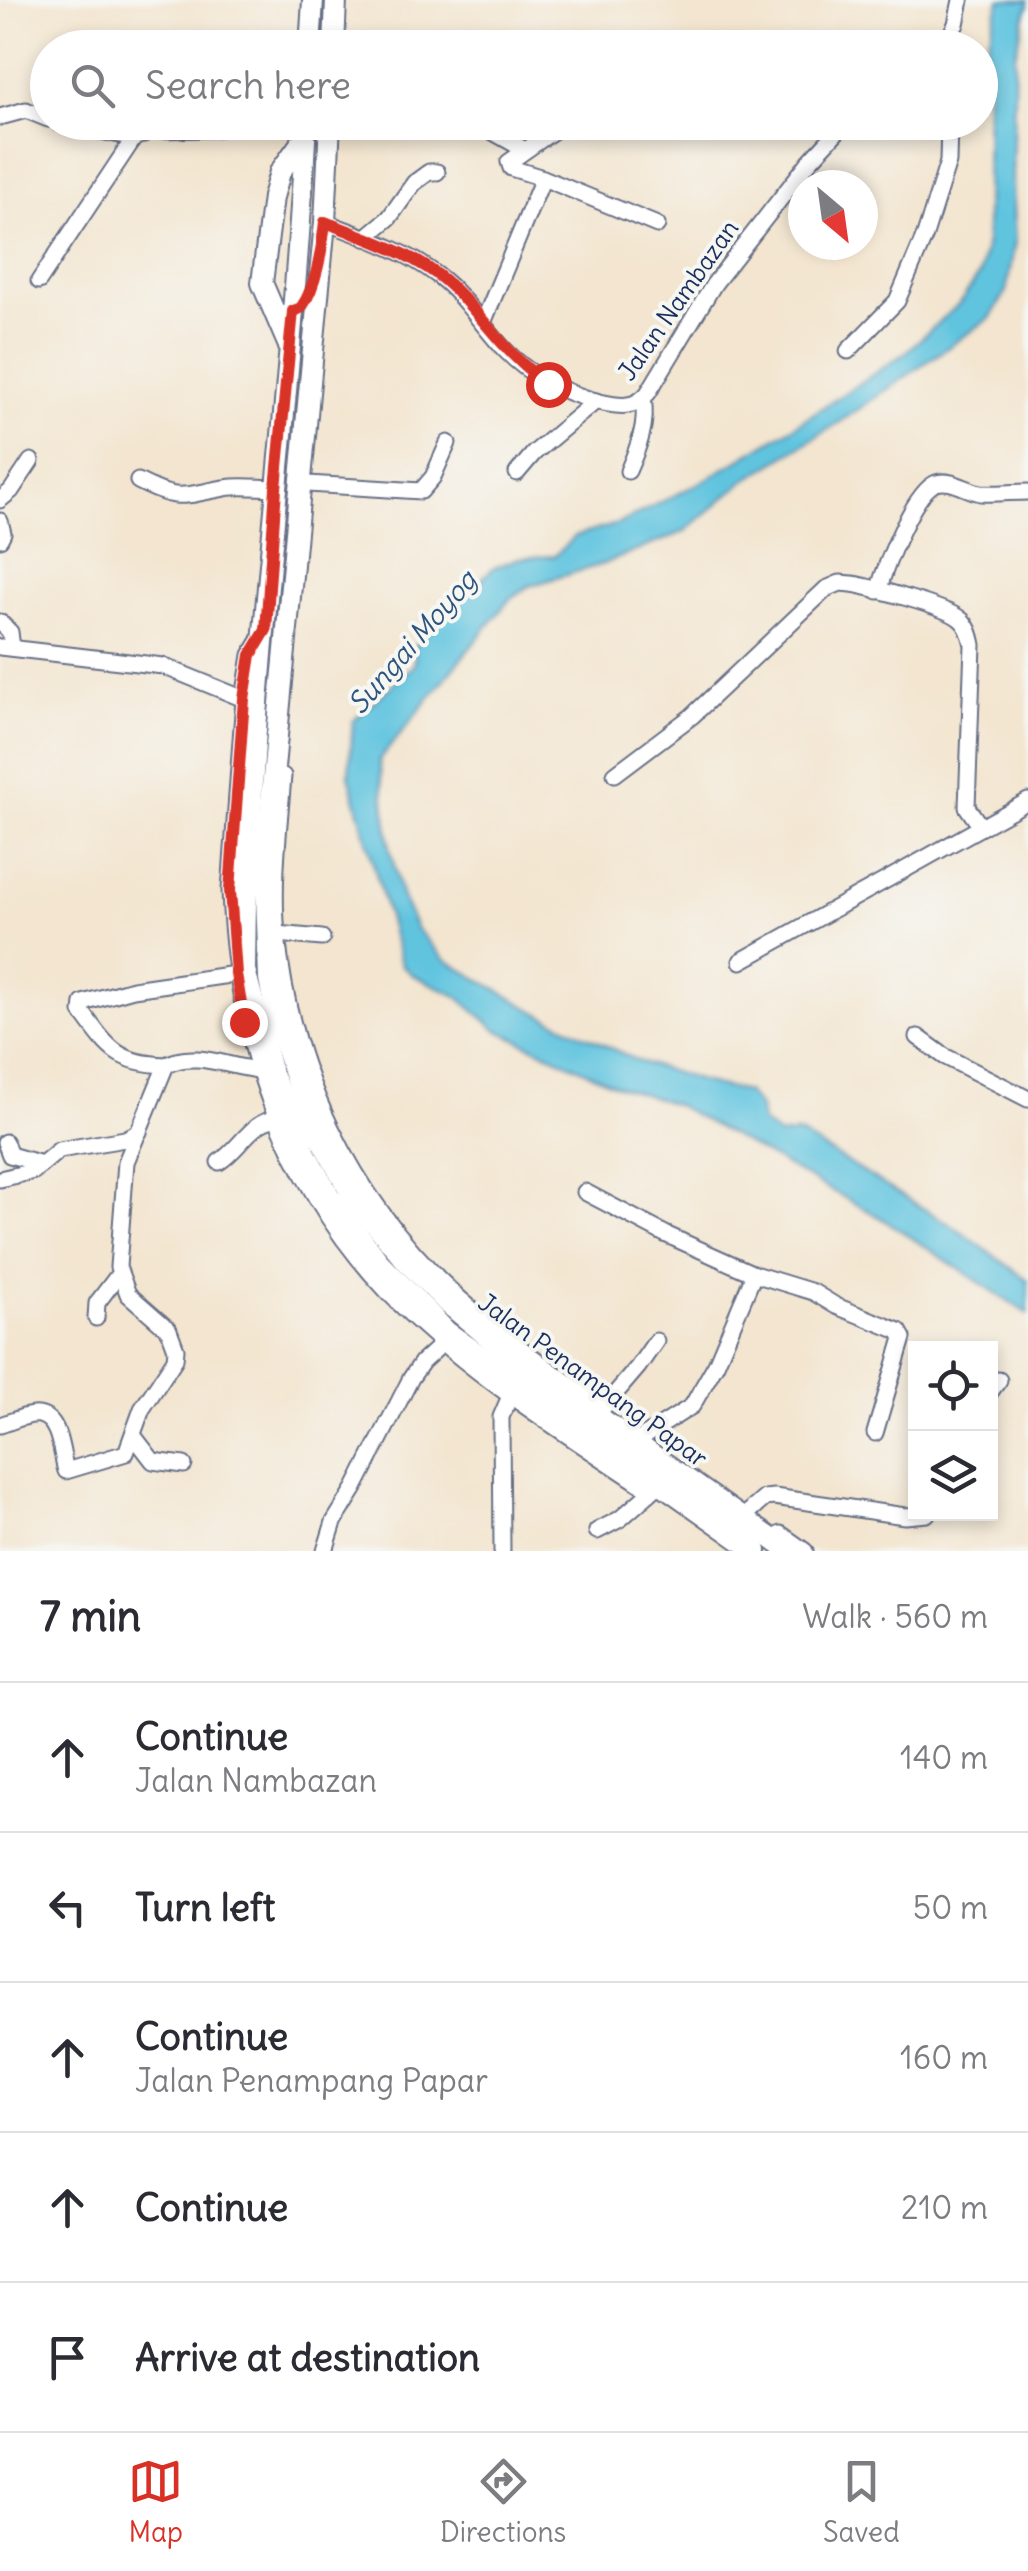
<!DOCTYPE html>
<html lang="en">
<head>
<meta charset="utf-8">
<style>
  body { margin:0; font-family:Delius,sans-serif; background:#f7f7f7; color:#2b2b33 }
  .controls { position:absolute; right:30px; bottom:30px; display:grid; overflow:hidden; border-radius:0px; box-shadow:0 5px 15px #0003 }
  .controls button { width:90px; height:90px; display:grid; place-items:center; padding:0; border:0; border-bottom:2px solid #e1e1e2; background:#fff; color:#2b2b33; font:50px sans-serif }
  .compass { position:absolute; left:788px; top:170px; width:90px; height:90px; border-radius:50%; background:#fff; box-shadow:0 5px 15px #0003; rotate:151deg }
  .stop { position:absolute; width:30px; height:30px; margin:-22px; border:8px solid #d93025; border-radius:50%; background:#fff }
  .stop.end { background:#d93025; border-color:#fff; box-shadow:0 2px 10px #0008 }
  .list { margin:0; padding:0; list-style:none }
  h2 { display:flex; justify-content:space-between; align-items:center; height:130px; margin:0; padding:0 40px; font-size:42px }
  h2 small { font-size:32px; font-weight:400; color:#7c7c81 }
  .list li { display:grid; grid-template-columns:65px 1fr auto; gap:30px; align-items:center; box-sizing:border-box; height:150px; padding:0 40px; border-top:2px solid #e1e1e2 }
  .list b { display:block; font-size:38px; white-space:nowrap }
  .list p { margin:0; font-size:32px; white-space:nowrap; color:#7c7c81 }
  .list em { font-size:32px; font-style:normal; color:#7c7c81 }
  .icon { flex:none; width:55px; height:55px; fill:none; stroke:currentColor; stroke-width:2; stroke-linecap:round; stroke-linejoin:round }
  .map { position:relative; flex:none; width:1028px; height:1551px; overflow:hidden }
  .search { position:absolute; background:#fff; box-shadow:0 5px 15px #0003; left:30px; right:30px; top:30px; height:110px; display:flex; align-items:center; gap:25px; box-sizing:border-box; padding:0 35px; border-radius:55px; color:#7c7c81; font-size:38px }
  .sheet { height:880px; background:#fff }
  nav { display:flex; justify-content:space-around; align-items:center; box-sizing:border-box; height:140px; border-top:2px solid #e1e1e2; background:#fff; font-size:28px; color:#7c7c81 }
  nav a { display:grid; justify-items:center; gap:5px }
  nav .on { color:#d93025 }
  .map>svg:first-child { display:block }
</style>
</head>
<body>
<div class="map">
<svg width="1028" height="1551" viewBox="0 0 1028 1551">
  <rect width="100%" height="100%" fill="#f6f6f2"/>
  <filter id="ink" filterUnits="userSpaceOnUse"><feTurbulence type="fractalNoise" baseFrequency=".01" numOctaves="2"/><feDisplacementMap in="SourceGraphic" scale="20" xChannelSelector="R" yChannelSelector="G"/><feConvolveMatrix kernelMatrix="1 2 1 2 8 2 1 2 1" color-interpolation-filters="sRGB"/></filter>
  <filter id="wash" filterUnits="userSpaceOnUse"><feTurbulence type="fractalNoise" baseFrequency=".0048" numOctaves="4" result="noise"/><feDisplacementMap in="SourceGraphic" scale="40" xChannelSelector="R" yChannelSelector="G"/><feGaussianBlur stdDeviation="2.25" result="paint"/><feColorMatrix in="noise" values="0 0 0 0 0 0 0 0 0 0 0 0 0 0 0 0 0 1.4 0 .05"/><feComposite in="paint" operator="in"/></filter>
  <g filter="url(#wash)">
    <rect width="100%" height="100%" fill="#f3e5cf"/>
    <path fill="#61c4df" stroke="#3e7a9e" stroke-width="2.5" d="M1000 0H1028V5L1015 55 1012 183 1015 242 1006 292 990 318 840 422 744 481 684 532 603 564 529 586 509 600 379 760 390 848 401 895 416 928 444 959 538 1013 638 1061 713 1085 746 1092 759 1107 762 1123 779 1136 798 1133 951 1225 1028 1280V1314L883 1219 676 1105 615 1085 497 1030 457 996 411 974 401 964 349 775 353 721 414 665 415 645 493 568 519 558 555 556 575 536 618 524 707 479 793 427 904 354 960 303 980 274 986 242 987 46Z"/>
  </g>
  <g filter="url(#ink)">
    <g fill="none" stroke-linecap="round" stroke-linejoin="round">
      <g stroke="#676f86" stroke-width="19">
        <g id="minor">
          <path d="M271 48V42"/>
          <path d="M944 48 956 24 961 0"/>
          <path d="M0 117 26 110 48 119"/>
          <path d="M58 122 134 138"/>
          <path d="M475 122 525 150"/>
          <path d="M543 178 511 168 509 162 566 122"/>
          <path d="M325 222C362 236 405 250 437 275 464 295 482 326 505 350 531 377 562 392 599 402 618 406 634 410 648 393L714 284 809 162 846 122"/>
          <path d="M365 238 389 218 414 183 429 172H437"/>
          <path d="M39 281 134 138 153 130 215 129 256 122"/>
          <path d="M483 323 543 178 657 225"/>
          <path d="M848 351 897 301 903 287 925 235 948 162 949 122"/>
          <path d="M628 471C638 448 648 424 643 399"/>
          <path d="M517 473 534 453 596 401"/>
          <path d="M138 481C181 503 182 495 225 488 241 485 260 488 276 488"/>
          <path d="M308 484 421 491 433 477 448 443"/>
          <path d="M0 500 11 491 31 461"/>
          <path d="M0 521 3 533 0 539"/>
          <path d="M878 591C885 568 913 492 936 483 951 478 967 491 981 493 996 494 1013 492 1028 492"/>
          <path d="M0 622 10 632 12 648"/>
          <path d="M263 635 251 655 244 699 230 890C235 1039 284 1183 388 1292 462 1369 554 1426 642 1485L655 1480"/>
          <path d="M0 647 163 666 244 699"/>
          <path d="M615 774 692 716 826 589 840 583 852 584C871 587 945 607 959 618 968 624 971 635 973 645L967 807 981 827"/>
          <path d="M283 776C279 828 272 883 277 935 291 1072 350 1195 449 1289 495 1332 549 1368 599 1406"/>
          <path d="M277 934 322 938"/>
          <path d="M741 961 1028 801"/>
          <path d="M918 1037 944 1056 1028 1099"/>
          <path d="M166 1065C117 1063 109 1049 82 1012L83 1003 133 989 236 974"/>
          <path d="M5 1142 10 1155 42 1164"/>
          <path d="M219 1162C239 1150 252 1120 276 1119"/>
          <path d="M0 1179 34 1171 59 1150 125 1139 139 1132"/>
          <path d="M585 1192 665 1234 754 1274"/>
          <path d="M96 1318 97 1303 119 1274"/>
          <path d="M990 1392 999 1380"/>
          <path d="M603 1408 638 1367 656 1341"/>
          <path d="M0 1425C11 1422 29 1413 39 1415 61 1419 61 1455 66 1471L126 1453 142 1409 175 1359 176 1349 169 1330 128 1294 118 1267 126 1162 166 1065C194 1050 228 1067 258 1070"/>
          <path d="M133 1435 153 1461 184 1465"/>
          <path d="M643 1437 692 1406 716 1364 754 1274 813 1292 836 1306 899 1331 903 1338 875 1433"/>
          <path d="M749 1512 765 1498 774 1497 905 1516 927 1514"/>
          <path d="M597 1531 620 1519 660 1484"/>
          <path d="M781 1534 805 1551"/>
          <path d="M325 1551 334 1522 355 1488 411 1378 422 1362 444 1342"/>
          <path d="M502 1551 501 1417 510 1396"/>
        </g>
      </g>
      <g stroke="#676f86" stroke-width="24">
        <g id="major">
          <path d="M310 48 313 0"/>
          <path d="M334 48 336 0"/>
          <path d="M306 122C293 382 256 641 246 901L245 970 272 1074 305 1152 330 1197 379 1262 447 1332 756 1551"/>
          <path d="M330 122 325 222 265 864 269 979 277 1021 299 1089 317 1132 354 1199 408 1263 446 1302 504 1350 789 1551"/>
          <path d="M289 346 262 283 273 197 280 172 303 140"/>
        </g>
      </g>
      <use href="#minor" stroke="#fff" stroke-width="15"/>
      <use href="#major" stroke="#fff" stroke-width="20"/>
    </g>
  </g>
  <g fill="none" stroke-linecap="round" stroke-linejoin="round" filter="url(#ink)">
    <path stroke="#d93025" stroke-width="12" d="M244 1022 236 974 230 890 244 699 251 655 266 630 276 488 293 311 301 308C317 286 322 248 325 222 362 236 406 251 438 275 480 308 500 352 548 384"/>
  </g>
  <g text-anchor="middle" stroke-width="8" stroke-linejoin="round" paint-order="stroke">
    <g font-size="25" fill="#1b2f5e" stroke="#f6f6f2">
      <text transform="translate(678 300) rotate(-55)" y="9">Jalan Nambazan</text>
      <text transform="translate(593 1380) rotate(36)" y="9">Jalan Penampang Papar</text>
    </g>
    <g font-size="28" font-style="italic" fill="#2c547e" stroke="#f6f6f2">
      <text transform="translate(412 642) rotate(-49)" y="10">Sungai Moyog</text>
    </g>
  </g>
</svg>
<div class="controls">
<button><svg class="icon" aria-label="locate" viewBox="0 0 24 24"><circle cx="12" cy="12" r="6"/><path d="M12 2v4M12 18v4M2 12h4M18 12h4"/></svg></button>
<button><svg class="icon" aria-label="layers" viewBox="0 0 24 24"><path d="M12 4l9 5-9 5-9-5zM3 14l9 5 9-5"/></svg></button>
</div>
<svg class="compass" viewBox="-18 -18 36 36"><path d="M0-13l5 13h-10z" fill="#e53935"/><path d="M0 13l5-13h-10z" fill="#7c7c81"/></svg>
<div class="stop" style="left:548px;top:384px"></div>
<div class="stop end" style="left:244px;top:1022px"></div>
<div class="search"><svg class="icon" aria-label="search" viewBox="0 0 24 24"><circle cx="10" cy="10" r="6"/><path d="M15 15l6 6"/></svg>Search here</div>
</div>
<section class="sheet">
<h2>7 min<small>Walk · 560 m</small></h2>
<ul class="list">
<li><svg class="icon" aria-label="ahead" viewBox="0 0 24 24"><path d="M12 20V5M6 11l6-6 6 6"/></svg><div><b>Continue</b><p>Jalan Nambazan</p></div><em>140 m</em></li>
<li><svg class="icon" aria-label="left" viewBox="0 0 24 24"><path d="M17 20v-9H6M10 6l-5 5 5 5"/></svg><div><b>Turn left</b></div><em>50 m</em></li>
<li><svg class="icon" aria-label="ahead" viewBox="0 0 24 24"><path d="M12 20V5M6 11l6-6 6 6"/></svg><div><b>Continue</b><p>Jalan Penampang Papar</p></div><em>160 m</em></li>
<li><svg class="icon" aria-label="ahead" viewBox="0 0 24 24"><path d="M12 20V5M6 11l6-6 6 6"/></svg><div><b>Continue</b></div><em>210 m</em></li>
<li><svg class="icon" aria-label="arrive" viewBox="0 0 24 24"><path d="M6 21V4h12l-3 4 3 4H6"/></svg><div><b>Arrive at destination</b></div></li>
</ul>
</section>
<nav>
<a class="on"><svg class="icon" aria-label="map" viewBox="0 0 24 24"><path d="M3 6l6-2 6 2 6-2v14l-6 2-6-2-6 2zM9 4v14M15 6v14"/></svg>Map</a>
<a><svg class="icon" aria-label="directions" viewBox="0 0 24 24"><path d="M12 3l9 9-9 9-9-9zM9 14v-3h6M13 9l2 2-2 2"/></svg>Directions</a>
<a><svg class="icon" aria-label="saved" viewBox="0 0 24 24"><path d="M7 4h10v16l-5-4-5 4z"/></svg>Saved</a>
</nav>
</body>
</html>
